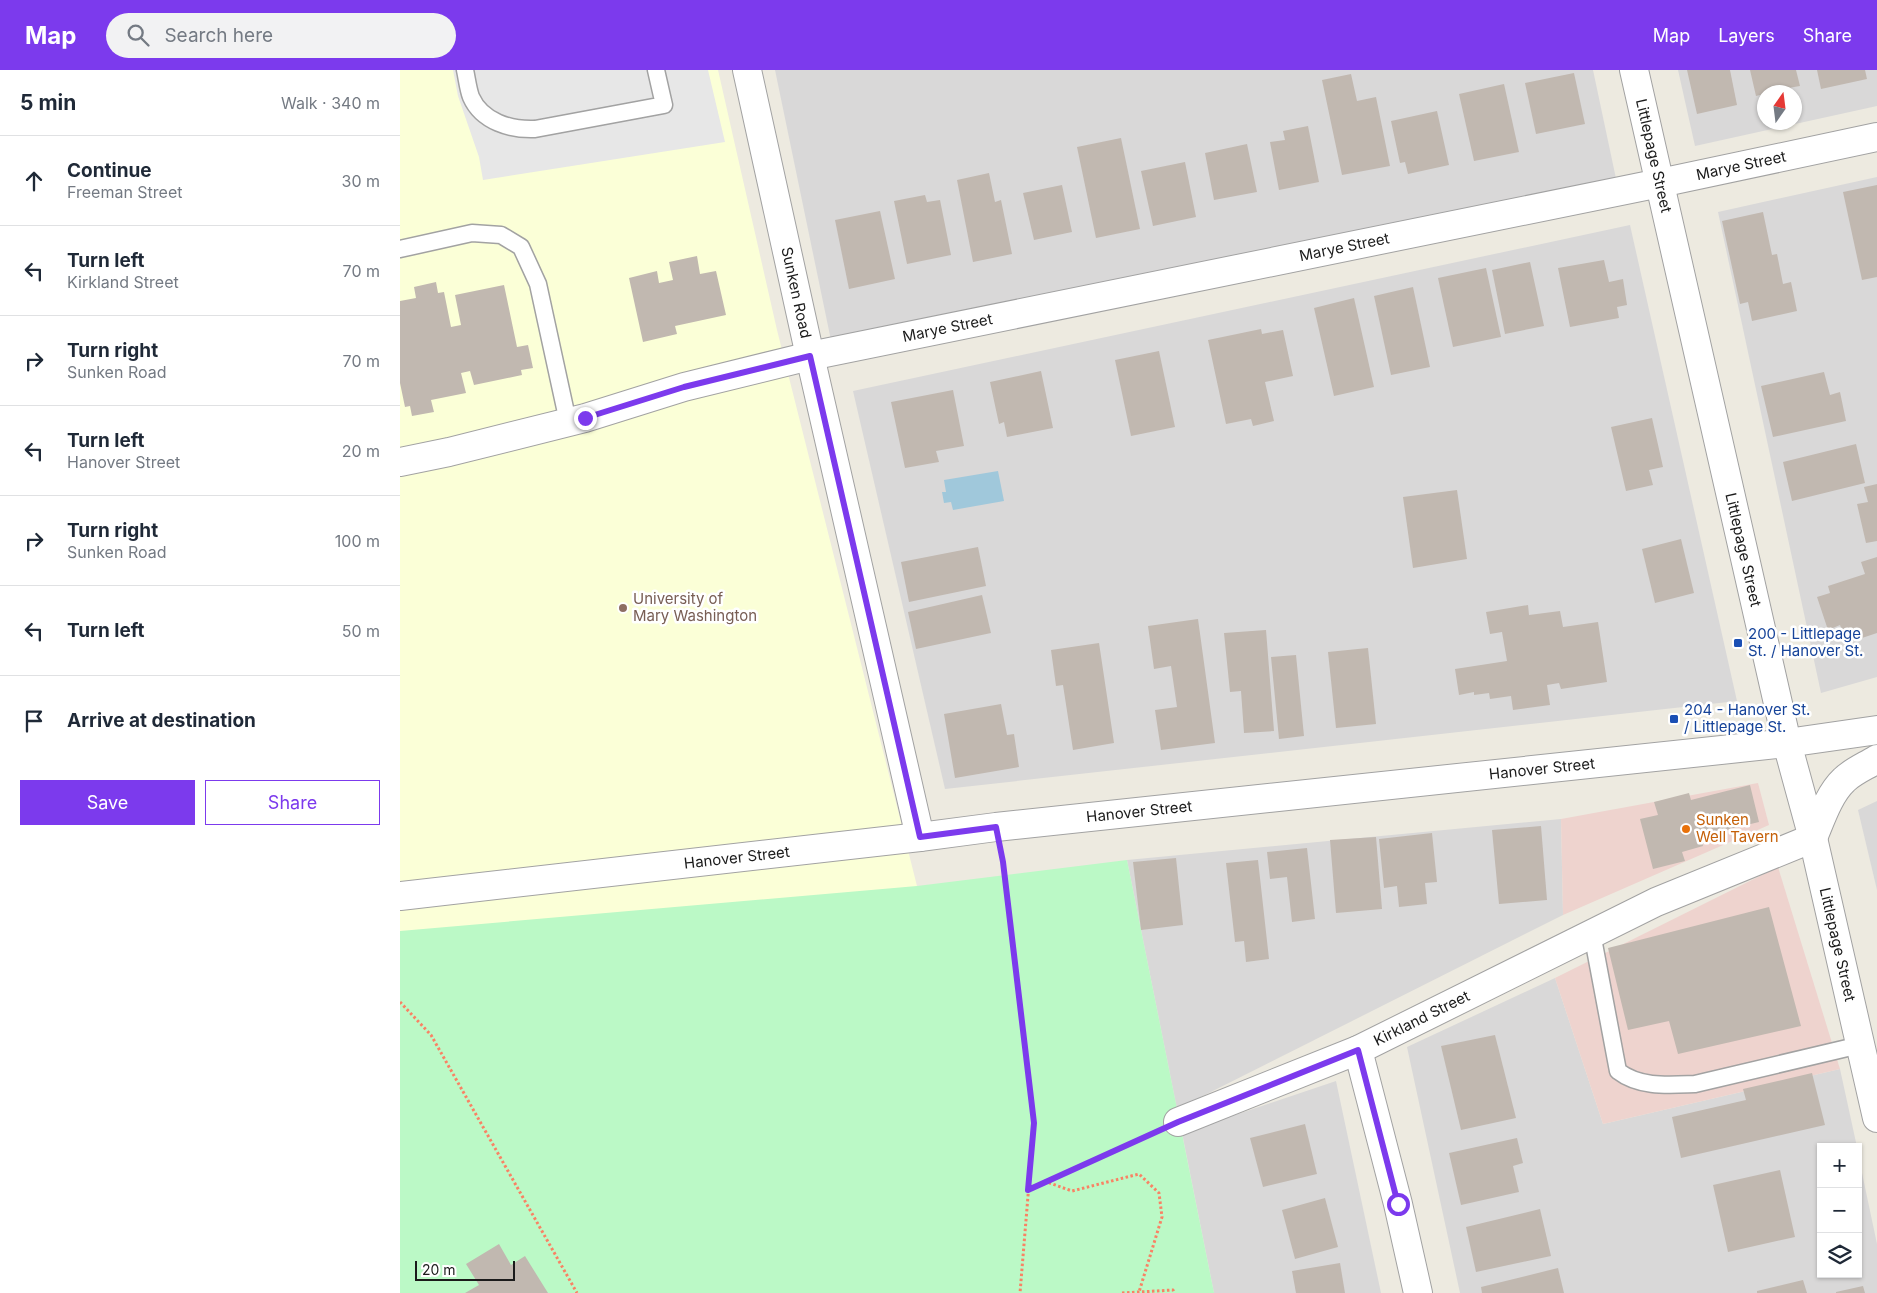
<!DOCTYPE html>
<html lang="en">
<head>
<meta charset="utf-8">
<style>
  body { margin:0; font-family:Inter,sans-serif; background:#f2f2f3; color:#1f2937 }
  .controls { position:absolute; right:15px; bottom:15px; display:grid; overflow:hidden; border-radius:0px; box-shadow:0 1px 4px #0004 }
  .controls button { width:45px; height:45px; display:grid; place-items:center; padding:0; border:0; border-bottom:1px solid #e0e1e3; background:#fff; color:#1f2937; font:25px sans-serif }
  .compass { position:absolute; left:1357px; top:15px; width:45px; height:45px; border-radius:50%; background:#fff; box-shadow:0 1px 4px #0004; rotate:14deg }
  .scale { position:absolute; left:15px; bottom:12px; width:100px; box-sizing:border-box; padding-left:5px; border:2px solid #1b1b1b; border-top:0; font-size:14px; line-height:18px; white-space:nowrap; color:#1b1b1b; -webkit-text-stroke:4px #fff; paint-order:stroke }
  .stop { position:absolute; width:15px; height:15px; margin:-11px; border:4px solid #7c3aed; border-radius:50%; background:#fff }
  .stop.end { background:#7c3aed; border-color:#fff; box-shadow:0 1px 5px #0008 }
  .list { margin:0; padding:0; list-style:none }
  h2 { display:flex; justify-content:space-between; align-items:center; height:65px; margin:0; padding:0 20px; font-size:21px }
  h2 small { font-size:16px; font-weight:400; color:#747a83 }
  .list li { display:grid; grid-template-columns:32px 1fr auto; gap:15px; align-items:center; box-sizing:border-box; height:90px; padding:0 20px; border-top:1px solid #e0e1e3 }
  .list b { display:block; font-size:19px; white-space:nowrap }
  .list p { margin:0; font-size:16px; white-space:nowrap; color:#747a83 }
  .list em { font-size:16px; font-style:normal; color:#747a83 }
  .actions { display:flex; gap:10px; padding:15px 20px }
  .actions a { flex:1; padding:11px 0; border:1px solid #7c3aed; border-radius:0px; text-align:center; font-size:18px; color:#7c3aed }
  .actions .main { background:#7c3aed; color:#fff }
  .icon { flex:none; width:28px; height:28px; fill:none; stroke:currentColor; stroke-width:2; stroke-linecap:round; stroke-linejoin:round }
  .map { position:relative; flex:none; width:1477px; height:1223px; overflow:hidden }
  header { display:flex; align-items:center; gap:30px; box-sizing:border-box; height:70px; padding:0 25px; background:#7c3aed; color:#fff }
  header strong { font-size:24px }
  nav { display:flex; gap:28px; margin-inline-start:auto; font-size:18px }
  .search { width:350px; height:45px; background:#f2f2f3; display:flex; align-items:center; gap:12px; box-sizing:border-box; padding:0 18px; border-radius:28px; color:#747a83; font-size:19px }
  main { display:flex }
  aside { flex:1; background:#fff }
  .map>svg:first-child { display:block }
</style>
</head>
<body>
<header>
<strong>Map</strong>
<div class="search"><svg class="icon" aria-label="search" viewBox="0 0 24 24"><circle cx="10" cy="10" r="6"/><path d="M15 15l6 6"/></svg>Search here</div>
<nav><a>Map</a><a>Layers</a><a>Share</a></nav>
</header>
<main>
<aside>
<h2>5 min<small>Walk · 340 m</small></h2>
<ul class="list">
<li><svg class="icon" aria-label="ahead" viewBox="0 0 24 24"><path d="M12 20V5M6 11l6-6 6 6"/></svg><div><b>Continue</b><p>Freeman Street</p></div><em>30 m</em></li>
<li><svg class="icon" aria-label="left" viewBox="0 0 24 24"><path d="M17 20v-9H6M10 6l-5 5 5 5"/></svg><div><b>Turn left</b><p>Kirkland Street</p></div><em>70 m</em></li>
<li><svg class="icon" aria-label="right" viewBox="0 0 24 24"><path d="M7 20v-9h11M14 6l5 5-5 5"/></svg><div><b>Turn right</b><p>Sunken Road</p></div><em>70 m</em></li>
<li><svg class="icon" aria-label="left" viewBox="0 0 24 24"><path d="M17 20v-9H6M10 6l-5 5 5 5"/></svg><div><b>Turn left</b><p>Hanover Street</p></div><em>20 m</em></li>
<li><svg class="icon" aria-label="right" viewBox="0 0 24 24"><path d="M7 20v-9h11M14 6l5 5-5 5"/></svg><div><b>Turn right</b><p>Sunken Road</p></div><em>100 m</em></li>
<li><svg class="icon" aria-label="left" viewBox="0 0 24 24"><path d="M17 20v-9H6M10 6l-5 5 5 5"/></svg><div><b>Turn left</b></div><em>50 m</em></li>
<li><svg class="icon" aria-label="arrive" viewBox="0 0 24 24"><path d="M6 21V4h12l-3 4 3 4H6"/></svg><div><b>Arrive at destination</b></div></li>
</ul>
<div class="actions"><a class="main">Save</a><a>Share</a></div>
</aside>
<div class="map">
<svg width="1477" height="1223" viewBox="0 0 1477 1223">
  <rect width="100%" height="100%" fill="#edeae0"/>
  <g fill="#d9d8d8" fill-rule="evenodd">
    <path d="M375 0H1193L1218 118 433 280Z"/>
    <path d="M1278 0H1477V36L1295 76ZM1364 22H1394V52H1364Z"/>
    <path d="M1477 107V607L1421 623 1318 142Z"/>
    <path d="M1230 155 1337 631 545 719 453 321Z"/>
    <path d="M1477 731V820L1458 740Z"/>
    <path d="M1161 749 1163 845 777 1039 727 790Z"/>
    <path d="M1155 908 1203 1054 1440 999 1457 1077H1421V1204H1458V1084L1477 1174V1223H1060L1007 977Z"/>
    <path d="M936 1011 981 1223H814L782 1063Z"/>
  </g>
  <g fill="#eed3ce">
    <path d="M1358 713 1369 755 1163 845 1161 749Z"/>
    <path d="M1378 797 1440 999 1203 1054 1155 908Z"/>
  </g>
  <path fill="#fbffd7" d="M0 0H318L377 260 517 816 0 1223Z"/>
  <path fill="#bbf9c6" d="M727 790 814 1223H0V861L517 816Z"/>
  <path fill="#e7e7e7" d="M53 0H308L325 72 83 110 79 87 58 26Z"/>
  <path fill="#a0c8db" d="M598 401 604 431 553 440 551 432 544 433 542 422H546L544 410Z"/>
  <g fill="#c1b8b0">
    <path d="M1287 0H1330L1337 35 1297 44Z"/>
    <path d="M1350 0H1396L1400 16 1364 22V24L1356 26Z"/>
    <path d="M1417 0H1465L1467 9 1421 19Z"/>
    <path d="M1174 3 1185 54 1136 64 1125 13Z"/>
    <path d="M951 4 957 31 976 27 990 96 942 105 922 10Z"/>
    <path d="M1104 14 1119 82 1074 91 1059 24Z"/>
    <path d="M1037 41 1049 95 1008 104 1005 92 1000 93 991 51Z"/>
    <path d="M908 56 919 112 879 120 870 72 885 70 883 61Z"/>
    <path d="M721 68 740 159 696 168 677 77Z"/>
    <path d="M847 74 857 122 814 130 805 83Z"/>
    <path d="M785 92 796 147 753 156 741 101Z"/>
    <path d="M589 103 595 132 601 130 612 184 573 192 557 110Z"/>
    <path d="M662 115 672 162 634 170 623 123Z"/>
    <path d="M1477 115V207L1462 210 1443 122Z"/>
    <path d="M525 125 527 132 540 130 551 185 507 194 494 131Z"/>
    <path d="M480 141 495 209 449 219 435 150Z"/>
    <path d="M1363 142 1372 185 1377 184 1383 214 1391 212 1397 241 1352 251 1348 232 1340 234 1322 151Z"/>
    <path d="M297 186 300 204 316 201 326 245 275 256 277 264 243 272 229 208 257 201 259 213 273 210 269 192Z"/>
    <path d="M1204 190 1209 212 1223 209 1227 235 1217 237 1219 248 1170 257 1158 198Z"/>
    <path d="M1130 192 1144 256 1105 264 1092 200Z"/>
    <path d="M1086 198 1101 267 1053 277 1038 208Z"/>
    <path d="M36 212 38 223 44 222 51 257 61 255 55 225 104 215 117 277 128 275 133 298 121 300 122 305 74 315 70 301 61 303 66 323 31 330 34 342 12 346 10 336 5 337 0 313V231L16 228 14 217Z"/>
    <path d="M1013 217 1030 297 991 305 974 226Z"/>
    <path d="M954 228 974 317 934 326 914 238Z"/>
    <path d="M861 259 862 264 883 260 893 306 865 312 874 351 853 356 851 349 826 354 808 270Z"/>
    <path d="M759 281 775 357 731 366 715 290Z"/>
    <path d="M641 301 653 358 607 367 604 352 599 354 590 312Z"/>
    <path d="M1424 302 1430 325 1440 322 1446 351 1373 367 1361 316Z"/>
    <path d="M553 320 564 376 536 381 539 392 505 398 491 332Z"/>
    <path d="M1252 348 1263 397 1249 400 1253 415 1226 421 1211 357Z"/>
    <path d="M1456 374 1465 413 1392 431 1383 392Z"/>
    <path d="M1477 414V471L1466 473 1457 434 1468 432 1464 417Z"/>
    <path d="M1057 420 1067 489 1013 498 1003 427Z"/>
    <path d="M1281 469 1294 523 1255 533 1242 479Z"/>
    <path d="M578 477 586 516 509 532 501 492Z"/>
    <path d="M1477 487V563L1453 571 1449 558 1442 560 1440 555 1428 560 1417 527 1430 523 1428 516 1465 504 1461 492Z"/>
    <path d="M582 525 591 563 516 579 508 542Z"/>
    <path d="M1128 535 1129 545 1160 541 1163 557 1198 552 1207 612 1161 619 1159 613 1147 615 1150 635 1113 640 1111 626 1090 629 1089 623 1074 625V622L1059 625 1055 599 1107 591 1102 562 1090 564 1086 542Z"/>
    <path d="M798 549 815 673 761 680 755 640 777 637 771 596 754 599 748 556Z"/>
    <path d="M866 560 874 661 844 663 841 621 830 622 824 563Z"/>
    <path d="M699 573 714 673 673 680 663 615 656 616 651 580Z"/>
    <path d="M968 578 976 654 936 658 928 582Z"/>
    <path d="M896 585 904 666 879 669 871 587Z"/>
    <path d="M601 634 607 665 614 664 619 697 555 708 544 644Z"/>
    <path d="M1350 715 1359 752 1301 766 1303 776 1282 782 1285 791 1253 799 1240 749 1258 745 1254 732 1289 723 1291 730Z"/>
    <path d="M1141 756 1147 830 1099 834 1092 760Z"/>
    <path d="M1032 763 1037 812 1025 813 1027 834 999 837 997 816 984 818 979 769Z"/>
    <path d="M976 767 982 839 936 843 930 770Z"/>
    <path d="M907 778 915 849 892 852 887 807 870 809 867 782Z"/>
    <path d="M776 788 783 855 741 860 733 792Z"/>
    <path d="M858 790 869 889 846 892 844 871 835 872 826 793Z"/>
    <path d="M1369 837 1401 956 1278 984 1269 951 1228 960 1208 878Z"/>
    <path d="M1095 965 1116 1048 1061 1060 1041 976Z"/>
    <path d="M1412 1003 1425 1055 1281 1088 1272 1047 1346 1030 1343 1019Z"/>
    <path d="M905 1054 917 1104 863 1117 850 1068Z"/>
    <path d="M1117 1068 1123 1093 1113 1096 1119 1122 1061 1135 1049 1083Z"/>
    <path d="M1380 1100 1395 1167 1328 1182 1313 1115Z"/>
    <path d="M925 1128 938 1177 895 1189 882 1140Z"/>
    <path d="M1140 1139 1151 1186 1076 1202 1066 1157Z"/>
    <path d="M99 1174 111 1195 125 1186 148 1223H65L79 1215 66 1194Z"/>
    <path d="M940 1193 945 1223H896L892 1201Z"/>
    <path d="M1158 1198 1164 1223H1082L1081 1217Z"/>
    <path d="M1403 1210 1407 1223H1357V1221Z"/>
    <path d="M1463 1216 1465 1223H1436V1222Z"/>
  </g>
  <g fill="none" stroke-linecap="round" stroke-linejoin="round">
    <g stroke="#a2a2a2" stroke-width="19">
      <g id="service">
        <path d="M65 0C67 9 68 19 71 27 82 52 111 60 135 59L264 35 256 0"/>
        <path d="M0 179 72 163 101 165 121 177 138 214 168 352"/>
        <path d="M1192 863 1218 1001C1240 1018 1269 1015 1295 1014L1460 975"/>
      </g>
    </g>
    <g stroke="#a2a2a2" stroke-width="30">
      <g id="minor">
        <path id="s1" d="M347 0 410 286 520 767"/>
        <path id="s2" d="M0 392 49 382 185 348 284 317 410 286 1260 113 1477 67"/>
        <path d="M958 980 998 1134 1018 1223"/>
        <path id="s3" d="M778 1052 958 980 1256 832 1413 768"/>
      </g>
    </g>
    <g stroke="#a2a2a2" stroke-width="30">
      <g id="tertiary">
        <path id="s4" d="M1234 0 1387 673 1413 768 1477 1048"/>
        <path d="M1413 768C1421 749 1429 724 1444 710 1453 701 1466 696 1477 689"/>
        <path id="s5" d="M0 826 520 767 596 757 1387 673 1477 660"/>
      </g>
    </g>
    <g stroke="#f98264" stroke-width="3" stroke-dasharray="2.5 2.5" stroke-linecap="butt">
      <path d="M602 786 634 1053 620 1223"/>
      <path d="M0 932 31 965 177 1223"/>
      <path d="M644 1111 672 1121 739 1104 759 1123 762 1147 739 1222"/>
      <path d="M628 1119 750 1064"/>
      <path d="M722 1223 773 1220 774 1223"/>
    </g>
    <use href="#service" stroke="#fff" stroke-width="16"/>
    <use href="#minor" stroke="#fff" stroke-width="28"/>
    <use href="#tertiary" stroke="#fff" stroke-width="28"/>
  </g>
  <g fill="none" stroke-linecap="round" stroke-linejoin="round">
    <path stroke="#7c3aed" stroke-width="6" d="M185 348 284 317 410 286 520 767 596 757 603 792 634 1053 628 1120 778 1052 958 980 998 1134"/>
  </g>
  <circle fill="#8d6e63" stroke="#fff" stroke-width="2" cx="223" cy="538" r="5"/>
  <g fill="#1a4fb4" stroke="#fff" stroke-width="2">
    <rect x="1333" y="568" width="10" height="10" rx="2.5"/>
    <rect x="1269" y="644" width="10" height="10" rx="2.5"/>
  </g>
  <circle fill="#e8710a" stroke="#fff" stroke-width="2" cx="1286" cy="759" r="5"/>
  <g text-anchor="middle" stroke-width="5" stroke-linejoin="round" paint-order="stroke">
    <g font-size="15" fill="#1b1b1b" stroke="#fff">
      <text dy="5" stroke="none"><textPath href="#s4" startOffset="88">Littlepage Street</textPath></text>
      <text dy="5" stroke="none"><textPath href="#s2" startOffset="1374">Marye Street</textPath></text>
      <text dy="5" stroke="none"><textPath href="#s2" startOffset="969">Marye Street</textPath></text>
      <text dy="5" stroke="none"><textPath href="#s1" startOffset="228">Sunken Road</textPath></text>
      <text dy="5" stroke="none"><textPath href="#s2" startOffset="564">Marye Street</textPath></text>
      <text dy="5" stroke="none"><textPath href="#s4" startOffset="492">Littlepage Street</textPath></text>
      <text dy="5" stroke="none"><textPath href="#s5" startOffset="1149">Hanover Street</textPath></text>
      <text dy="5" stroke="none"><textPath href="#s5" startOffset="744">Hanover Street</textPath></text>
      <text dy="5" stroke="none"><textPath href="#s5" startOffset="339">Hanover Street</textPath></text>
      <text dy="5" stroke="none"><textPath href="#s4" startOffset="898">Littlepage Street</textPath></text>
      <text dy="5" stroke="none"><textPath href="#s3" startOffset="265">Kirkland Street</textPath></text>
    </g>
    <g font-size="15" fill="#785e54" stroke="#fff" text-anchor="start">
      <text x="233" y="534">University of<tspan x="233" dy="17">Mary Washington</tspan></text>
    </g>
    <g font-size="15" fill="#164399" stroke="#fff" text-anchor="start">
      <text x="1348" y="569">200 - Littlepage<tspan x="1348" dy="17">St. / Hanover St.</tspan></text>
      <text x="1284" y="645">204 - Hanover St.<tspan x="1284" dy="17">/ Littlepage St.</tspan></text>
    </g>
    <g font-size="15" fill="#c56008" stroke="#fff" text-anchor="start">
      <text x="1296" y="755">Sunken<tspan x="1296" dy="17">Well Tavern</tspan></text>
    </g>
  </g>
</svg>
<div class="controls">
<button>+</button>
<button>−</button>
<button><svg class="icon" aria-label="layers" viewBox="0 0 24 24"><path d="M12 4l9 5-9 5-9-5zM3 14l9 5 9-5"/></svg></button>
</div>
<svg class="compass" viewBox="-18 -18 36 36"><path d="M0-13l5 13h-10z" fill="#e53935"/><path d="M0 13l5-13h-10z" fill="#747a83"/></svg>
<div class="scale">20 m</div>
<div class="stop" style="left:998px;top:1134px"></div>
<div class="stop end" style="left:185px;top:348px"></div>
</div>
</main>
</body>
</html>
